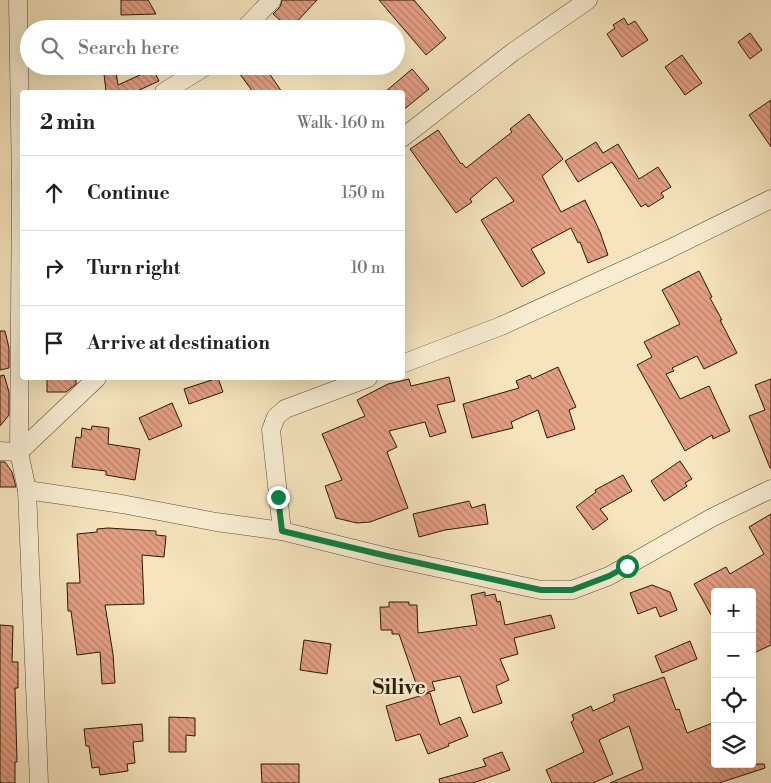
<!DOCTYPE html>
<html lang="en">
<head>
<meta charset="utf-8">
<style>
  body { margin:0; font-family:"Libre Bodoni",serif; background:#f6f6f6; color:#222 }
  .controls { position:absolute; right:15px; bottom:15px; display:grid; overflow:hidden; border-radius:5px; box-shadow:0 5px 20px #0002 }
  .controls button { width:45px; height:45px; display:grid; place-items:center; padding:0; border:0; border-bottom:1px solid #e0e0e0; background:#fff; color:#222; font:25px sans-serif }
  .stop { position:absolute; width:15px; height:15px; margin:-11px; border:4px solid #0b8043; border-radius:50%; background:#fff }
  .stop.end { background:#0b8043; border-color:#fff; box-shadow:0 1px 5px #0008 }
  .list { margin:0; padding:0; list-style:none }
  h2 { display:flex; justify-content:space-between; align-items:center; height:65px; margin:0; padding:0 20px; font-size:21px }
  h2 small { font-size:16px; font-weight:400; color:#767676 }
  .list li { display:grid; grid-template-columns:32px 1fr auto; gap:15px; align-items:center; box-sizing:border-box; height:75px; padding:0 20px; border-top:1px solid #e0e0e0 }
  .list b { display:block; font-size:19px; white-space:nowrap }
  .list em { font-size:16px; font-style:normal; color:#767676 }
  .icon { flex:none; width:28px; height:28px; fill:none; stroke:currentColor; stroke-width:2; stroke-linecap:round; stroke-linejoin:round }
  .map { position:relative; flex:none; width:771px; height:783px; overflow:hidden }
  .search { position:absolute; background:#fff; box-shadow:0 5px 20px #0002; left:20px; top:20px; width:385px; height:55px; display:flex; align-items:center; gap:12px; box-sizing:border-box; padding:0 18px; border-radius:28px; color:#767676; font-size:19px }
  .panel { position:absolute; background:#fff; box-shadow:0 5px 20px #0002; left:20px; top:90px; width:385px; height:290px; border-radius:5px }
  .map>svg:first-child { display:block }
</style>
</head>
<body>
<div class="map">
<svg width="771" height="783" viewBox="0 0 771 783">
  <defs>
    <pattern id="building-back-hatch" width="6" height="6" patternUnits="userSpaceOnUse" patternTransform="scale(1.25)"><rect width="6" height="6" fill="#e49f83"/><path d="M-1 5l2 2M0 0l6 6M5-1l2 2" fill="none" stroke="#b98169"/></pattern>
  </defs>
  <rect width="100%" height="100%" fill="#f5e4bc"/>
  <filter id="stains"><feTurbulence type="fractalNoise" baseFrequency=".004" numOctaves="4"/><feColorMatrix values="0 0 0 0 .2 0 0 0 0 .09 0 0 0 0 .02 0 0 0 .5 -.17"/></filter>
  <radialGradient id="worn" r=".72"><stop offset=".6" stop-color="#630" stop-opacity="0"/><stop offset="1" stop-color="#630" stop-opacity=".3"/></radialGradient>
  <g fill="url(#building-back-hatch)" stroke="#2a1905">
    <path d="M121 0H148L156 14 121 15Z"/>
    <path d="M282 0H317L290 29 273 14 280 7Z"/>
    <path d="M379 0H414L446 38 426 55Z"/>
    <path d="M624 18 628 25 635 21 648 40 622 57 607 34 615 28 613 25Z"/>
    <path d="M750 33 762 50 750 59 738 42Z"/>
    <path d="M682 55 702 83 685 95 665 67Z"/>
    <path d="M103 66H115L118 85 153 69 159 81 135 92H103L106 91Z"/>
    <path d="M234 66H264L282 92H253Z"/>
    <path d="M412 69 429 89 402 111V92H385Z"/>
    <path d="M771 100V147L749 115Z"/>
    <path d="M529 114 563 159 542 176 561 212 585 200 600 232 608 255 588 263 580 242 578 243 571 228 531 249 545 273 522 287 481 220 514 201 496 177 470 199 472 202 456 213 410 149 438 130 461 164 462 163 466 168 512 132 510 129Z"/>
    <path d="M596 142 603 153 618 144 639 179 658 167 671 187 661 193 664 197 648 207 646 204 641 207 612 162 578 182 565 161Z"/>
    <path d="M699 271 712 297 710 298 722 320H720L737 353 704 369 697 356 672 368 674 371 666 374 680 399 709 386 730 431 713 439 712 435 685 451 637 365 652 357 644 342 680 324 662 290Z"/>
    <path d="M0 331H5L9 348V368L0 370Z"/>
    <path d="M558 367 576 407 569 410 575 429 547 438 538 410 511 422 513 428 472 438 463 404 519 388 516 381 530 375 532 379Z"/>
    <path d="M4 375 9 392V415L0 426V376Z"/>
    <path d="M449 377 455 401 437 405 446 432 430 437 425 422 389 431 397 447 387 452 408 508 370 522 357 523 336 518 325 486 342 480 322 434 365 416 357 400 388 384 409 379 411 386Z"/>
    <path d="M47 378H76V384L66 392H47Z"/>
    <path d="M218 378 223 392 189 404 184 389Z"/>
    <path d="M771 379V468H770L749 416 765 410 755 385Z"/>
    <path d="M172 403 182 426 149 440 139 418Z"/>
    <path d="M92 426 109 428 108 444 140 449 135 480 106 475V471L72 467 76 437 81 438 82 428 91 430Z"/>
    <path d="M680 461 692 479 685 483 687 486 664 501 651 481Z"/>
    <path d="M0 462H5L12 472 16 487H0Z"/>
    <path d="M623 475 632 491 600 509 608 519 593 530 576 507 596 492 595 490Z"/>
    <path d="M469 501 472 508 485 504 488 524 445 530 419 537 413 514Z"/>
    <path d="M771 514V645L752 654V592H715V622L694 584 726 567 730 574 764 554 749 527Z"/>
    <path d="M108 528 156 531V535L166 536 164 557 142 555 144 604 105 605 113 654 115 683 102 684 100 652 77 655 71 611H68L67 583H80L77 534 97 532V529Z"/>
    <path d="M652 585 670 592 677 610 660 617 656 607 638 614 630 593Z"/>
    <path d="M485 592V596L495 594 497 602 500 601 505 625 551 615 555 628 514 638 518 654 500 659 509 680 496 686 502 703 473 713 460 676 432 682 435 690 420 695 399 634H392V630H381L380 607H389V602H409V605H417L418 633 477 625 471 595Z"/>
    <path d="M0 625 13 626 12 662H18V688H15L17 762H15V783H0Z"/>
    <path d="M304 640 331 644 327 674 300 670Z"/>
    <path d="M690 641 697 659 662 673 655 656Z"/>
    <path d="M664 677 676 710 679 709 687 733 715 722V764H764L765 768 719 783H610L643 769 629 726 599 740 613 774 593 783H552L546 770 584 752 571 722 574 720 572 715 591 706 593 711 615 701 613 695Z"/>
    <path d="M430 693 440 725 460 717 468 736 448 744 449 746 428 754 420 734 396 741 386 706Z"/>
    <path d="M169 717 195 718V736L186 735V752H169Z"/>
    <path d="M142 724 143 741 133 742 135 763 127 764 128 771 100 775 99 767 92 768 89 746H86L84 729Z"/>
    <path d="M502 752 510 770 473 783H440L439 779 486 766 483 759Z"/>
    <path d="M261 764H299V783H262Z"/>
  </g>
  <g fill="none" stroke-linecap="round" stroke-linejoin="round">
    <g stroke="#5d4c33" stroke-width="19">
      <g id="minor">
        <path d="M18 0 21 183"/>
        <path d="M244 29 272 0"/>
        <path d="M164 92 206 66"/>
        <path d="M402 138 513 52 588 0"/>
        <path d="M22 182 21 183 19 452 27 490 39 783"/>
        <path d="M402 364 501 326 665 251 771 199"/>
        <path d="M0 451 19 452 97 378"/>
        <path d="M27 490 122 504 216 522 282 531 387 557 541 590H572L609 576 713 517 771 489"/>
        <path d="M282 531 271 430 276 417 285 409 368 378"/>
      </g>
    </g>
    <use href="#minor" stroke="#f8edd3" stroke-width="18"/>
  </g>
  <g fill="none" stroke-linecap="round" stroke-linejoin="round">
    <path stroke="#0b8043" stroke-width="6" d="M278 497 282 531 387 556 541 590H572L609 576 627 566"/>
  </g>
  <g text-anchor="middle" stroke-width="4.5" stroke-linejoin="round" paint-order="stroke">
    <g font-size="21" font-weight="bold" fill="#2a1905" stroke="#f8edd3">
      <text x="399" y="694">Silive</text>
    </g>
  </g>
  <rect width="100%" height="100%" filter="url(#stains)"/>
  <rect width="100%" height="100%" fill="url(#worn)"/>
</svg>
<div class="controls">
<button>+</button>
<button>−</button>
<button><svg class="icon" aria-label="locate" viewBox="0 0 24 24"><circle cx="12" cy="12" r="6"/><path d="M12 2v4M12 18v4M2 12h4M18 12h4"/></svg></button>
<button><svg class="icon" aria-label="layers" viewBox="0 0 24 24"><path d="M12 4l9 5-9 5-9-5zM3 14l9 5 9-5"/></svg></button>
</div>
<div class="stop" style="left:627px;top:566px"></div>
<div class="stop end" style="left:278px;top:497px"></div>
<div class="search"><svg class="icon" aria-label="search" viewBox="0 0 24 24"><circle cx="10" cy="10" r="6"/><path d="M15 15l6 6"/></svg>Search here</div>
<section class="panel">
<h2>2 min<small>Walk · 160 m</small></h2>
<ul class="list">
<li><svg class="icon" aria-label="ahead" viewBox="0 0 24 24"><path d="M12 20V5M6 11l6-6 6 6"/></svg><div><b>Continue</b></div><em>150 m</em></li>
<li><svg class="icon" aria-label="right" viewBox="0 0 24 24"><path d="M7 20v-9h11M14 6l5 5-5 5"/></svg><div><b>Turn right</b></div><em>10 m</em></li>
<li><svg class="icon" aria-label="arrive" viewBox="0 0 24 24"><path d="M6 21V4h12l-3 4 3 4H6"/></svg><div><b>Arrive at destination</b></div></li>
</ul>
</section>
</div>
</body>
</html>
